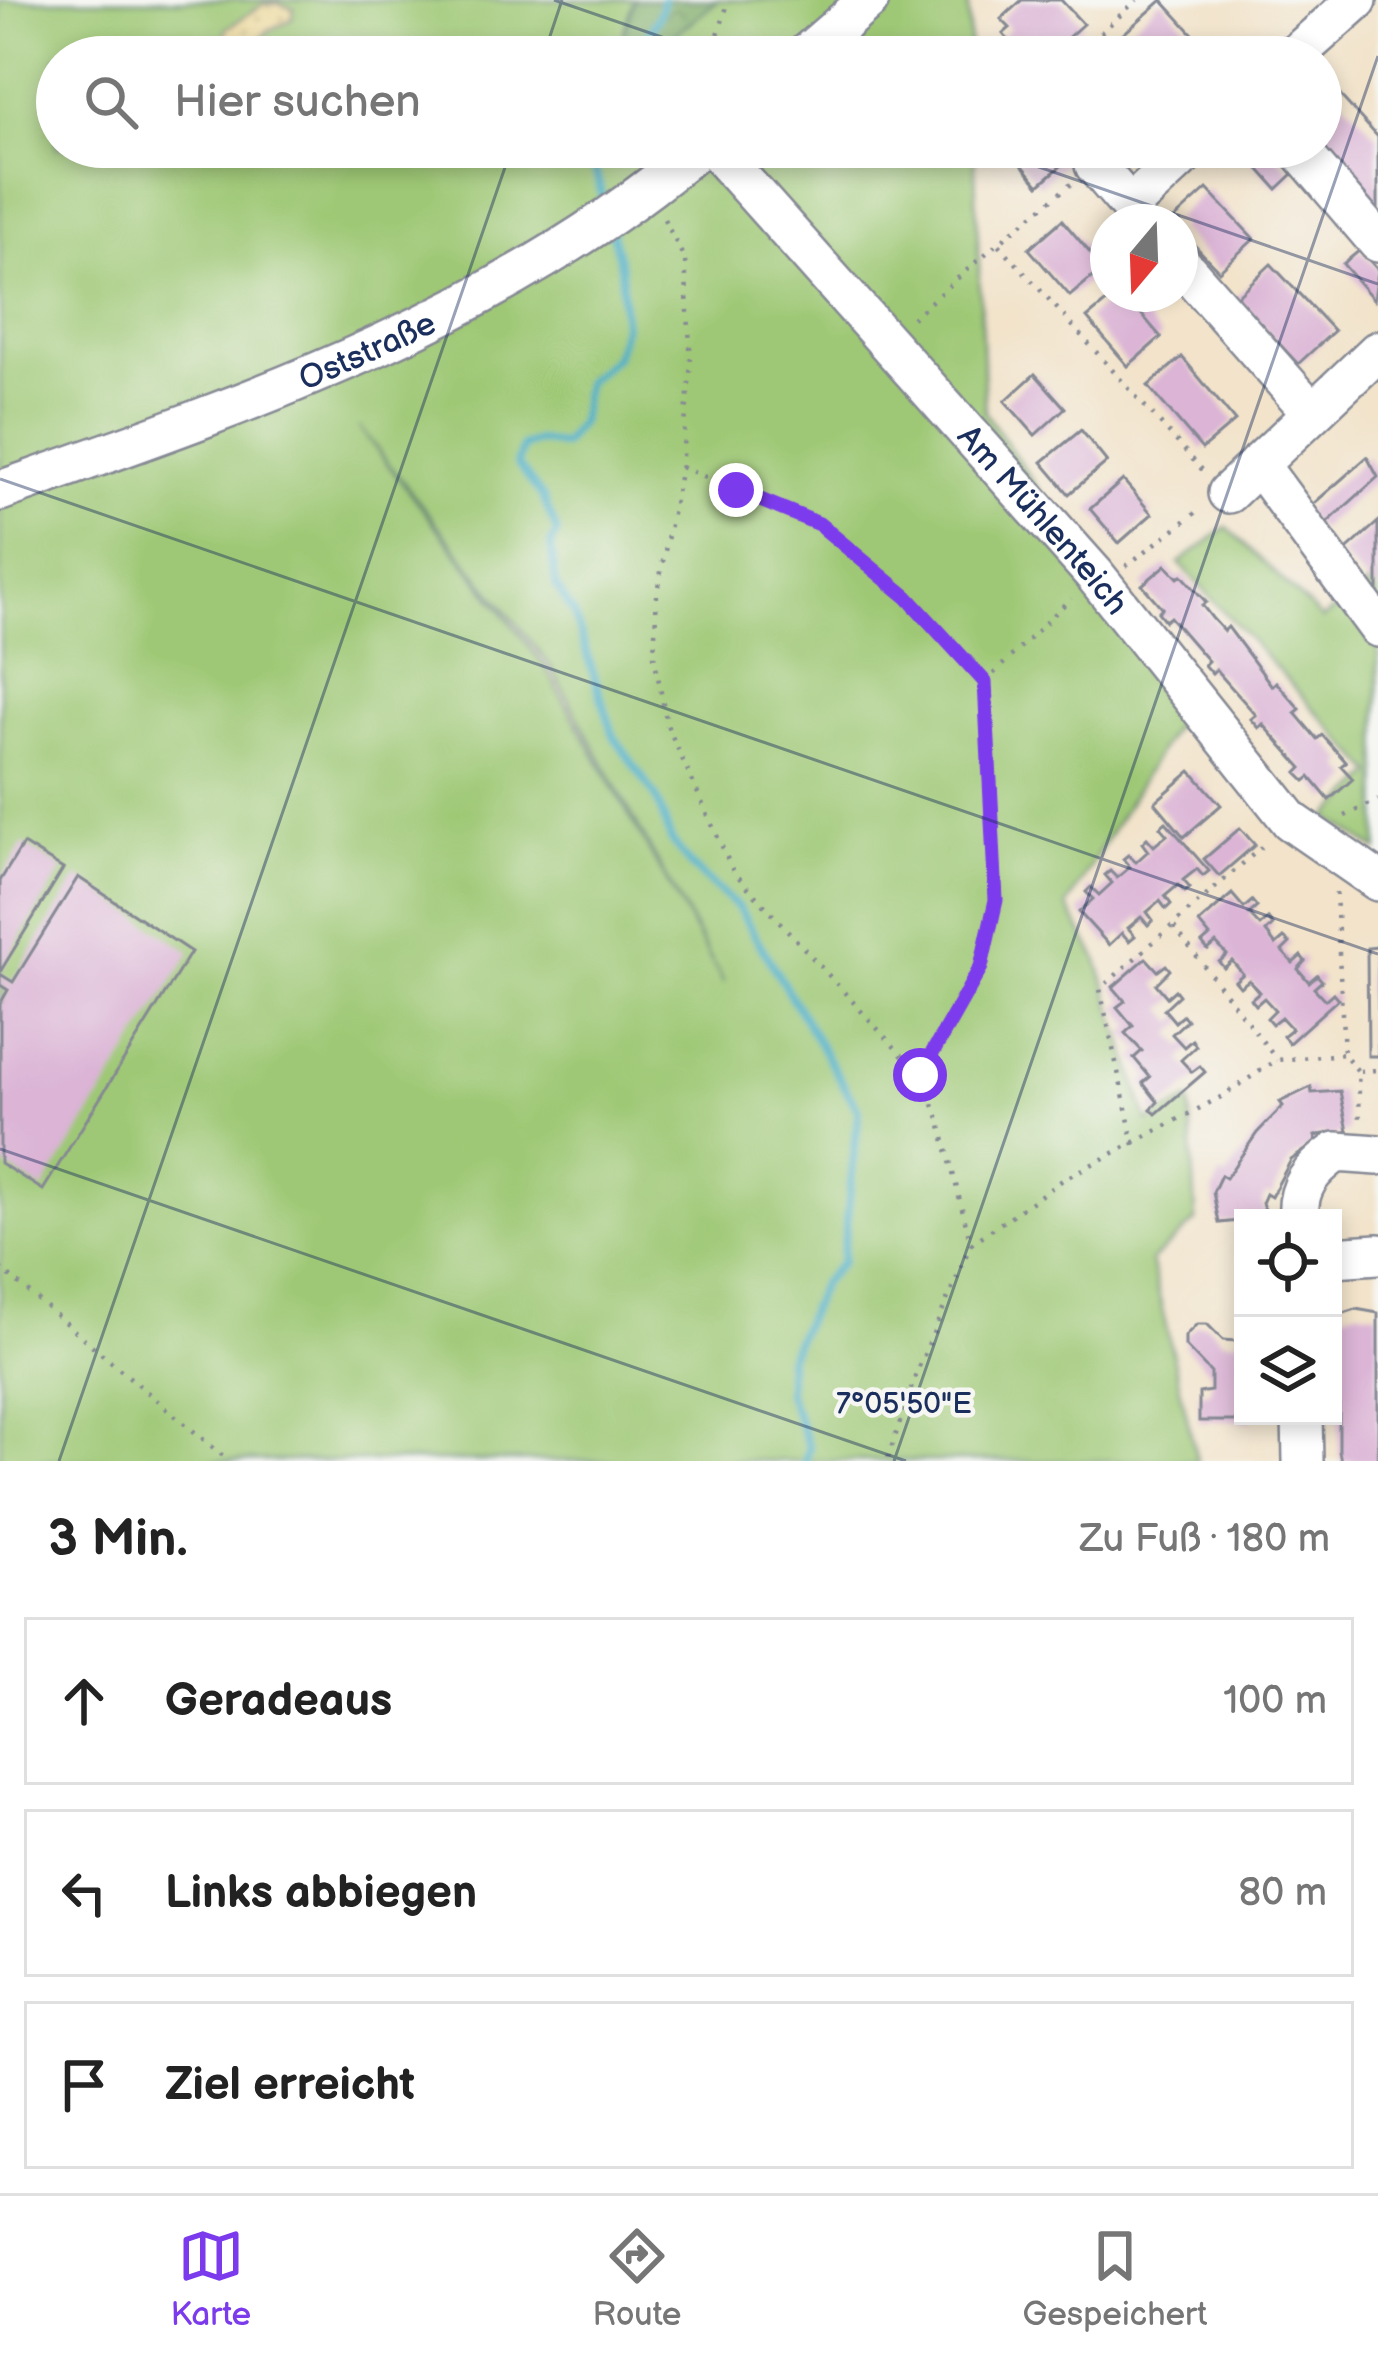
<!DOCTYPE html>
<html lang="de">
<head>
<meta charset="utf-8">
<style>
  body { margin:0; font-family:"Balsamiq Sans",sans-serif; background:#f2f2f2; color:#222 }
  .controls { position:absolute; right:36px; bottom:36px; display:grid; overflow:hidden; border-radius:0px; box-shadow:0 6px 18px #0003 }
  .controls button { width:108px; height:108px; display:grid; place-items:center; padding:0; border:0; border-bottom:3px solid #e0e0e0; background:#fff; color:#222; font:60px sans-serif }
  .compass { position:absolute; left:1090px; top:204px; width:108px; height:108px; border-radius:50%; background:#fff; box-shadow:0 6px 18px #0003; rotate:199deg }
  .stop { position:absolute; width:36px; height:36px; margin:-27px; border:9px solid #7c3aed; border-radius:50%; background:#fff }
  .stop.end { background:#7c3aed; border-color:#fff; box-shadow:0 3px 12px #0008 }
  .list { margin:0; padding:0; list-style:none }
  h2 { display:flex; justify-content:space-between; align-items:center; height:156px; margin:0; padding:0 48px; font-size:51px }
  h2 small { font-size:39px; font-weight:400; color:#767676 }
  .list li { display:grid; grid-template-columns:78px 1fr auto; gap:36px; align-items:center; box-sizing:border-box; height:168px; margin:0 24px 24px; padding:0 24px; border:3px solid #e0e0e0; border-radius:0px }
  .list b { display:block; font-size:45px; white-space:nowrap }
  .list em { font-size:39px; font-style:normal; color:#767676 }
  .icon { flex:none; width:66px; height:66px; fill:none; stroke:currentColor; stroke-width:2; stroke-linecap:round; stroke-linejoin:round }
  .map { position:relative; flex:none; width:1378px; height:1461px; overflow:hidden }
  .search { position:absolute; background:#fff; box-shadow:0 6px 18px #0003; left:36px; right:36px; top:36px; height:132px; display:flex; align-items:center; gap:30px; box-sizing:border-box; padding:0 42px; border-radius:66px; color:#767676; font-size:45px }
  .sheet { height:732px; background:#fff }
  nav { display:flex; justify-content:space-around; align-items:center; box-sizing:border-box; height:168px; border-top:3px solid #e0e0e0; background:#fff; font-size:33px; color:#767676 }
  nav a { display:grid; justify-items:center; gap:6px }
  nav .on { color:#7c3aed }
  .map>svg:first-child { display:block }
</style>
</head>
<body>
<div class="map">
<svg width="1378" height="1461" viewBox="0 0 1378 1461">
  <defs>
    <pattern id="forest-crowns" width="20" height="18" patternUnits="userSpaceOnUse" patternTransform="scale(3)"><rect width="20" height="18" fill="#7eac66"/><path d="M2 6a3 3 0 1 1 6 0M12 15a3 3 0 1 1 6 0" fill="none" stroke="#668c57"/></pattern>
    <pattern id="sand-dots" width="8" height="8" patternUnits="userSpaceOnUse" patternTransform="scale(3)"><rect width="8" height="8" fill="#eeda9e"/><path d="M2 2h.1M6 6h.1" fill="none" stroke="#ccbb8a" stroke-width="1.8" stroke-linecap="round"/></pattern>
  </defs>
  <rect width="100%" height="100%" fill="#f6f6f2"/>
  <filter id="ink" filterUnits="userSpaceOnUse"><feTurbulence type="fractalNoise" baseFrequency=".00833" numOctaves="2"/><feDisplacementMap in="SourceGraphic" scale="24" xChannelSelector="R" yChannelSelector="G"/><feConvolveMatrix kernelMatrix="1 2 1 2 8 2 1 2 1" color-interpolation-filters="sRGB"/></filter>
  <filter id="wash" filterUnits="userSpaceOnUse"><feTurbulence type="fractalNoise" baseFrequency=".004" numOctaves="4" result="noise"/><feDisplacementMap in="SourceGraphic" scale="48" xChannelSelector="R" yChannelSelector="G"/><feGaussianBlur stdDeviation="2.7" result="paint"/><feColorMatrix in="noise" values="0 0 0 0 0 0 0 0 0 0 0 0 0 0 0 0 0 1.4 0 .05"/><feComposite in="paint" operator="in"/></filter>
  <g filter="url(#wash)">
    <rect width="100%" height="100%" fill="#f2e3ca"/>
    <g fill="#9ec875" stroke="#5c7c6a" stroke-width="3" fill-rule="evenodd">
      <path d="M0 0H634L616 57H57V147H974L985 412 1187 704 1067 906 1097 958 1148 1122 1190 1100 1196 1221 1151 1261 1197 1461H0ZM359 427 549 664 724 983 544 665Z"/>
      <path d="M718 0H968L970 57H647Z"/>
      <path d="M1227 527 1322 619 1378 578V851L1328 817 1374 774 1179 563Z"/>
    </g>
    <path fill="url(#forest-crowns)" stroke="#4c6e62" stroke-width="3" d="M634 0H718L647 57H616Z"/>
    <path fill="url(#sand-dots)" stroke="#84847e" stroke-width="3" d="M277 3 294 9 292 19 268 31 243 56 220 54 227 28 264 4Z"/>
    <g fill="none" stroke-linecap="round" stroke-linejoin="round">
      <g stroke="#44acc3" stroke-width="8">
        <path d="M623 57C643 46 660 22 663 0"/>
        <path d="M589 147 604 203"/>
        <path d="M611 229 621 267 624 326 615 357 586 382 580 422 563 445 538 441 523 446 517 464 543 498 557 532 551 545 556 586 574 615 614 736 656 797 671 840 689 864 739 909 859 1111 842 1262 822 1283 788 1358V1394L809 1447 805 1461"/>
      </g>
    </g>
    <g id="blocks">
      <g fill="#dbb4d6">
        <path d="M1022 0H1061L1083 24 1046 57 1031 52 1023 57 1003 34 1010 28 1001 19Z"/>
        <path d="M1162 0 1201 43 1192 57H1097Z"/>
        <path d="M1327 81 1378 137V213L1321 149V86Z"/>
        <path d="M1007 147H1083L1039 185Z"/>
        <path d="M1252 147H1270L1293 174 1277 189 1245 153Z"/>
        <path d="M1207 189 1254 239 1219 271 1180 230V222H1171Z"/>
        <path d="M1062 220 1103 268 1070 296 1029 249Z"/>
        <path d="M1360 250 1378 270 1374 300 1343 264Z"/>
        <path d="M1271 264 1334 331 1298 364 1236 297Z"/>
        <path d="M1116 294H1124L1161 337 1128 366 1087 318Z"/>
        <path d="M1182 357 1235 421 1202 449 1148 386Z"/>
        <path d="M1035 374 1065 408 1035 435 1005 401Z"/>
        <path d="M1081 430 1107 462 1069 494 1042 462Z"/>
        <path d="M1367 457 1378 477 1319 530 1304 512Z"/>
        <path d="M1123 480 1152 514 1119 543 1090 509Z"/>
        <path d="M1378 522V593L1341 555Z"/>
        <path d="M1166 565 1178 578 1182 575 1206 602 1202 605 1212 618 1224 631 1228 627 1272 686 1276 682 1300 709 1295 713 1317 739 1322 735 1346 762 1341 766 1353 779 1329 800 1310 777 1305 781 1297 773 1302 768 1263 724 1259 728 1251 719 1256 715 1216 670 1212 674 1204 665 1208 661 1170 617 1165 621 1158 612 1162 608 1142 585Z"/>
        <path d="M1191 771 1221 805 1184 837 1155 802Z"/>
        <path d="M1166 822 1209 871 1203 876 1197 869 1183 880 1190 888 1185 892 1178 885 1165 896 1171 904 1166 909 1160 901 1147 912 1153 920 1148 925 1141 917 1128 928 1135 936 1129 941 1122 933 1109 945 1079 912 1093 899 1086 892 1091 887 1099 895 1112 883 1105 875 1110 871 1117 878 1130 867 1123 859 1128 855 1136 862 1148 851 1142 843 1147 838 1154 846 1167 835 1160 827Z"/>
        <path d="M1240 828 1255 845 1219 876 1204 859Z"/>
        <path d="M23 844 63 869 0 972V881Z"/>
        <path d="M78 877 191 952 43 1190 0 1163V1004L8 990 0 985V974L13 982Z"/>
        <path d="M1232 894 1244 908 1252 901 1257 907 1249 914 1260 926 1268 919 1273 925 1266 932 1276 945 1284 938 1290 943 1282 951 1293 963 1301 956 1305 961 1298 969 1309 982 1317 975 1322 981 1314 988 1325 1000 1333 993 1338 999 1289 1043 1283 1036 1292 1029 1281 1017 1272 1024 1267 1018 1275 1010 1264 998 1256 1005 1251 999 1259 992 1249 980 1240 987 1235 981 1243 974 1232 961 1224 968 1219 962 1227 955 1216 943 1208 950 1202 943 1210 936 1199 923Z"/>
        <path d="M1378 947V1056H1368L1367 948Z"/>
        <path d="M1146 958 1158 971 1166 965 1170 970 1156 984 1167 997 1175 990 1179 995 1164 1009 1175 1022 1183 1015 1187 1020 1172 1034 1184 1047 1192 1040 1196 1046 1181 1060 1192 1072 1200 1066 1205 1072 1156 1114 1151 1109 1158 1102 1143 1083 1150 1077 1134 1058 1142 1051 1125 1033 1133 1026 1117 1007 1125 1001 1113 987Z"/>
        <path d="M1311 1087 1312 1093 1340 1091 1348 1131 1325 1140 1324 1134 1315 1136 1317 1142 1291 1160 1271 1197 1266 1194 1262 1203 1268 1218 1219 1223 1213 1192 1221 1175 1226 1178 1257 1133 1283 1106 1280 1102Z"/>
        <path d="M1356 1309 1378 1313V1461H1341L1339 1451V1325L1341 1314Z"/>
        <path d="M1197 1324H1207L1223 1340 1236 1341 1243 1330V1416H1252V1421H1199V1393L1211 1391V1373L1185 1346V1336Z"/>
      </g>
    </g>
  </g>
  <g filter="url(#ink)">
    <use href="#blocks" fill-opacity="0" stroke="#868994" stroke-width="3"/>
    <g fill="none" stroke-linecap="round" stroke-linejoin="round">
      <g stroke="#868994" stroke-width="44">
        <g id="minor">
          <path d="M803 57 869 0"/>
          <path d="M1293 57 1357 0"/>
          <path id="s1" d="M713 147 1094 574 1291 821 1378 881"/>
          <path d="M1116 147 1095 165 1130 206 1193 147"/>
          <path d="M1297 147 1378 242"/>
          <path d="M1180 263 1311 411"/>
          <path d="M1258 464 1378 627"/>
          <path id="s2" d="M0 491C243 405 501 318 700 147"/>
          <path d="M1228 493 1378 351"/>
          <path d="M1299 1218C1296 1187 1312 1169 1336 1152L1378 1155"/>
          <path d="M1333 1257 1378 1254"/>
          <path d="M1302 1416 1303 1461"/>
        </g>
      </g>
      <g stroke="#868994" stroke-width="4.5" stroke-dasharray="3 9" stroke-linecap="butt">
        <path d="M711 57 729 0"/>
        <path d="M1002 57 1008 52"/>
        <path d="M1074 57 1137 0"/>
        <path d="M613 150 625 166"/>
        <path d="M1071 184 998 243 1205 473"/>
        <path d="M664 219 685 260 691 363 681 467 657 593 654 655 667 725 733 871 920 1075 939 1118 971 1244 917 1371 887 1461"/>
        <path d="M912 318 998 243"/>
        <path d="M681 467 819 524 907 597 985 682 996 900 981 966 920 1075"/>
        <path d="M1126 566 1202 508"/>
        <path d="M985 682 1071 598"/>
        <path d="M1345 816 1378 800"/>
        <path d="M1336 892 1344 1054 1358 1071 1360 1121"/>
        <path d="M1174 927 1277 1060"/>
        <path d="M1360 1071 1378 1070"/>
        <path d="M1134 1145 1100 989 1265 844"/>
        <path d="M971 1244 1064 1179 1219 1098 1277 1060 1344 1054"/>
        <path d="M0 1268 229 1461"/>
      </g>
      <use href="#minor" stroke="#fff" stroke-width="39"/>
    </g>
  </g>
  <g fill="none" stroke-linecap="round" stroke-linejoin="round" filter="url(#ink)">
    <path stroke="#7c3aed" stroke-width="15" d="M736 490 819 524 907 597 985 682 996 900 981 967 920 1075"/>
  </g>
  <path fill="none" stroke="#1b2f5e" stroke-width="3" stroke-opacity="0.45" d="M554 0 720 57M543 57 562 0M981 147 1378 284M0 479 1378 954M0 1149 906 1461M59 1461 512 147M894 1461 1378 56"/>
  <g text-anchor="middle" stroke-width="9" stroke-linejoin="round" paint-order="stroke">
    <g font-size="33" fill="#1b2f5e" stroke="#f6f6f2">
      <text dy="12" stroke="none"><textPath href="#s2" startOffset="393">Oststraße</textPath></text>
      <text dy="12" stroke="none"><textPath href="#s1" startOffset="498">Am Mühlenteich</textPath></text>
    </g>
  </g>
  <g font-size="30" text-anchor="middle" fill="#1b2f5e" stroke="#f6f6f2" stroke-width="9" stroke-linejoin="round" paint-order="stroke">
    <text x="904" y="1413">7°05'50"E</text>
  </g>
</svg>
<div class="controls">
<button><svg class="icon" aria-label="locate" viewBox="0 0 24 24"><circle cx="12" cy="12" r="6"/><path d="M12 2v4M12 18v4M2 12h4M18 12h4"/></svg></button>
<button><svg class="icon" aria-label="layers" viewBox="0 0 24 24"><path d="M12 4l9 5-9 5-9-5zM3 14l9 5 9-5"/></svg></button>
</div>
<svg class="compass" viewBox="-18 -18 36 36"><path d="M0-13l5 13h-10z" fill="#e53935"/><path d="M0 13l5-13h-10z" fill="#767676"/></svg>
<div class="stop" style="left:920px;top:1075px"></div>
<div class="stop end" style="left:736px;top:490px"></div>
<div class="search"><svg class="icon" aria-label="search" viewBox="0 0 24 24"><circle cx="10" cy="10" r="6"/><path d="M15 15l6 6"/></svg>Hier suchen</div>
</div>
<section class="sheet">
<h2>3 Min.<small>Zu Fuß · 180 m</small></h2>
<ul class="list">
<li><svg class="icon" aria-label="ahead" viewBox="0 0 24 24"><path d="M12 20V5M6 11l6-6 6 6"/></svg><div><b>Geradeaus</b></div><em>100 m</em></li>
<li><svg class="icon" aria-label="left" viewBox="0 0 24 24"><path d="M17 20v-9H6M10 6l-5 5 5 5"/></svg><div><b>Links abbiegen</b></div><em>80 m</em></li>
<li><svg class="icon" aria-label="arrive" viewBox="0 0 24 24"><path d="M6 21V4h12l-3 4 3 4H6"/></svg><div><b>Ziel erreicht</b></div></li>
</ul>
</section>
<nav>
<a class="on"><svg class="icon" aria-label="map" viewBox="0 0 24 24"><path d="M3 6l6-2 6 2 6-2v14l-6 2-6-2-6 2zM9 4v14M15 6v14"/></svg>Karte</a>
<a><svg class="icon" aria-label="directions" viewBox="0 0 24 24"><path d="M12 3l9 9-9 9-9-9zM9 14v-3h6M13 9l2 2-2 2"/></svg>Route</a>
<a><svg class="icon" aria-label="saved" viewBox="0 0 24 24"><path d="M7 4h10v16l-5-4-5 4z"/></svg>Gespeichert</a>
</nav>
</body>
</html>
